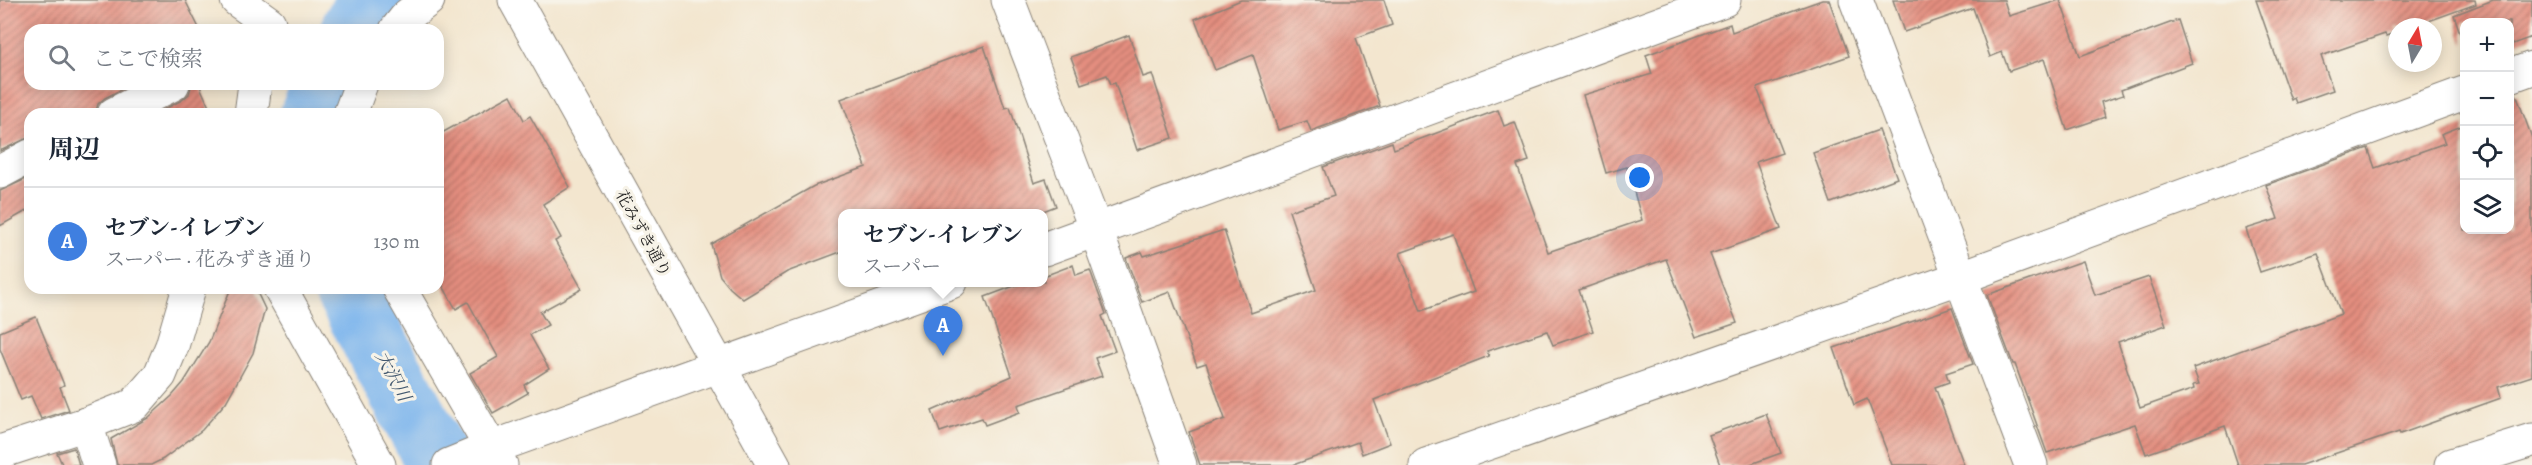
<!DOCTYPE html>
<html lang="ja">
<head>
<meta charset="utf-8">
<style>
  body { margin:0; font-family:Alegreya,"Noto Serif JP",serif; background:#f6f6f7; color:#1f2937 }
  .controls { position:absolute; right:18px; top:18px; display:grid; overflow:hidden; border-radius:12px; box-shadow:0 3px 15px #0003 }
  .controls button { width:54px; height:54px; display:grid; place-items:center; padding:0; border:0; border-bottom:2px solid #e0e1e3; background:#fff; color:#1f2937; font:30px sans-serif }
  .compass { position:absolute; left:2388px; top:18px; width:54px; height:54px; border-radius:50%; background:#fff; box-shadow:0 3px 15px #0003; rotate:10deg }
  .you { position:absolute; left:1640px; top:178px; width:21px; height:21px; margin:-15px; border:4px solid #fff; border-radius:50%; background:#1a73e8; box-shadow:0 0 0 9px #1a73e833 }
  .badge { display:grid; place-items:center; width:39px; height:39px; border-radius:50%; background:#0f766e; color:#fff; font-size:20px; font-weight:700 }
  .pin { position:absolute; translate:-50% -50px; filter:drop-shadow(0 2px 3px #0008) }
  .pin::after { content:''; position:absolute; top:32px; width:21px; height:18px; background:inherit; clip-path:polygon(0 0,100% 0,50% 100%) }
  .popup { position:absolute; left:838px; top:209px; width:210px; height:78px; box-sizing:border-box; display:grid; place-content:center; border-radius:12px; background:#fff; filter:drop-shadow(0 2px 4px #0005); font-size:20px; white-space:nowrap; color:#747a83 }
  .popup b { font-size:22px; color:#1f2937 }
  .popup::after { content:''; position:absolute; left:50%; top:100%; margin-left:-12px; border:12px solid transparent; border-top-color:#fff }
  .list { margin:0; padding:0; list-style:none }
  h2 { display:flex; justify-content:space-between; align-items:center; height:78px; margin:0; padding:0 24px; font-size:26px }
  h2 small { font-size:20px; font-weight:400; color:#747a83 }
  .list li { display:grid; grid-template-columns:39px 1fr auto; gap:18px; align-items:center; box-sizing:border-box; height:108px; padding:0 24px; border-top:2px solid #e0e1e3 }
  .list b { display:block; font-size:22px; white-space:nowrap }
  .list p { margin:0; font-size:20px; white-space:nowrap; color:#747a83 }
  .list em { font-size:20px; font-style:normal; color:#747a83 }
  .icon { flex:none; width:33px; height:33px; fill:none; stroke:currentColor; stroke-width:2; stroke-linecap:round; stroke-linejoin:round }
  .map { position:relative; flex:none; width:2532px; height:465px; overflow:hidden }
  .search { position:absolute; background:#fff; box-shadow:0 3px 15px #0003; left:24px; top:24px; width:420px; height:66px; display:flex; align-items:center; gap:15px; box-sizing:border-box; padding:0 21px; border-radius:18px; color:#747a83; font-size:22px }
  .panel { position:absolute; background:#fff; box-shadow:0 3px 15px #0003; left:24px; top:108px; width:420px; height:186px; border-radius:18px }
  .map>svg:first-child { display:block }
</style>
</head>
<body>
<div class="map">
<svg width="2532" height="465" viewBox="0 0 2532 465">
  <defs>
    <pattern id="building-hatch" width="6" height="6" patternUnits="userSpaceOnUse" patternTransform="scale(1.5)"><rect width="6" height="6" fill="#e48e7f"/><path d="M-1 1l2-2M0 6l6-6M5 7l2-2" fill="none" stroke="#b87367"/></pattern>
  </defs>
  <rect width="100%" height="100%" fill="#f7f3e8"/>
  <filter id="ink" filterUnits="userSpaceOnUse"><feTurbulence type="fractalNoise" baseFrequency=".0167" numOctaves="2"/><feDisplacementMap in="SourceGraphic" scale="12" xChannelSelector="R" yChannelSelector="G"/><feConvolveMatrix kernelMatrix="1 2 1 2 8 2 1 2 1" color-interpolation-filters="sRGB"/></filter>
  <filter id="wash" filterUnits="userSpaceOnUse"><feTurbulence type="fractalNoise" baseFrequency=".008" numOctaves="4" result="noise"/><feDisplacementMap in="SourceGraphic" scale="24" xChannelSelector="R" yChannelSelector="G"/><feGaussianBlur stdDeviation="1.35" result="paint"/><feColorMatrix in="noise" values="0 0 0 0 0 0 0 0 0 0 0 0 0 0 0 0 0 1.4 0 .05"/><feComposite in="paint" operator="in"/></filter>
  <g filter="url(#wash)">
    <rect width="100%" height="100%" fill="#f3e6cf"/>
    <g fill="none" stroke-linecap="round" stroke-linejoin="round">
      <g stroke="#7db5ed" stroke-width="66">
        <path d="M353 30 370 0"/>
        <path d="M313 114 326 84"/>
        <path d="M346 288 440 465"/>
      </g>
    </g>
    <g id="blocks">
      <g fill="url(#building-hatch)" fill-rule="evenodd">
        <path d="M0 0H185L200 30H30V84H132L105 98 98 104 95 114H30V137L0 151Z"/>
        <path d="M1241 0H1384L1392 25 1356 38 1380 106 1311 131 1307 121 1278 130 1253 55 1215 70 1195 19Z"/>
        <path d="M1822 0H1829L1849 56 1757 88 1782 153 1756 162 1781 229 1710 254 1737 323 1696 337 1666 259 1579 290 1593 331 1553 345 1547 331 1487 351 1489 356 1374 400 1390 443 1362 454 1358 442 1293 465H1200L1189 432 1225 419 1206 363 1197 366 1170 292 1142 302 1126 258 1142 252 1144 256 1224 230 1251 313 1316 290 1289 211 1334 196 1323 167 1392 142 1394 149 1498 110 1504 126 1515 122 1529 161 1517 165 1548 252 1642 220 1627 167 1606 173 1583 95 1652 74 1646 55 1730 24 1732 32ZM1453 234 1474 292 1421 311 1400 253Z"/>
        <path d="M1893 0H2004L2009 16 2060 0 2080 56 2178 20 2192 63 2121 90 2123 95 2101 102 2105 117 2067 130 2044 59 2009 71 2002 52 1990 57 1973 8 1904 32Z"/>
        <path d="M2256 0H2475L2476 4 2412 27H2397V32L2386 36 2385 34 2321 56 2333 90 2296 103 2294 98 2291 100Z"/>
        <path d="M2493 0H2532V37L2510 45V22H2464V45L2454 15Z"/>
        <path d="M1129 35 1143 77 1152 74 1173 138 1137 150 1115 83 1111 84 1107 75 1081 84 1071 57Z"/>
        <path d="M984 46 1005 108 1010 107 1034 183 1046 179 1056 206 1043 211V213H843V251L787 272 743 299 730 288 720 276 711 244 814 186 866 167 841 99Z"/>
        <path d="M192 84H199L212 114H155L182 100 189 94Z"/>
        <path d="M2510 94H2516L2532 138V376L2498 387 2501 398 2400 434 2399 432 2301 465H2238L2225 426 2146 454 2135 424 2047 453 2015 364H2013L1987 295 2083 261 2095 295 2149 277 2166 325 2118 342 2140 408 2194 389 2193 385 2199 384 2193 368 2341 314 2318 253 2260 272 2246 229 2278 219 2266 185 2368 148 2375 168 2445 143 2441 134 2464 125V230H2510Z"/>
        <path d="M511 95 524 120 530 116 570 187 543 204 561 238 555 241 582 289 540 312 548 325 530 335 549 369 524 385 528 393 493 413 470 373 498 357 468 302 456 309 438 277V135Z"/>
        <path d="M1879 130 1897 178 1831 203 1813 153Z"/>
        <path d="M30 177V209L0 226V191Z"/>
        <path d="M1073 265 1076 275 1090 270 1106 314 1102 316 1115 351 1095 358 1102 376 1018 405 1020 412 985 425 982 418 940 432 932 411 1012 376 985 297 1025 282H1044V276Z"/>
        <path d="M231 288H255L265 309 253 353 226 402 202 430 163 459 151 465H117L111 439 148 418 172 396 184 382 209 342Z"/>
        <path d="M1952 308 1973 364 1946 373 1949 382 1935 387 1964 465H1892L1867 399 1854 405 1834 348Z"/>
        <path d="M36 317 64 385 60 387 69 410 41 419 31 396 21 400 0 349V332Z"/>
        <path d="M1766 414 1781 453 1748 465H1720L1709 435Z"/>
        <path d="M74 448 79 465H60L62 464 57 453Z"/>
      </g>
    </g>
  </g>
  <g filter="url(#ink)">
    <use href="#blocks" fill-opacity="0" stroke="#888176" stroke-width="1.5"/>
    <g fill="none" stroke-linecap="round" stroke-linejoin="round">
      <g stroke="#888176" stroke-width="35">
        <g id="minor">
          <path d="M237 0 269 23"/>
          <path d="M515 0 774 465"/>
          <path d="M1008 0 1096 230 1180 465"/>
          <path d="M1856 0 2031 465"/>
          <path d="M396 30 408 15 428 0"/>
          <path d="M2510 76 2532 68"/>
          <path d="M114 114 173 84"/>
          <path d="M251 114 255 84"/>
          <path d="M350 114 361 84"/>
          <path d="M0 172 30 156"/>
          <path d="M1044 249 1724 0"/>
          <path d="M280 288 379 465"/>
          <path d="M399 288 501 465"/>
          <path d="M86 424 99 465"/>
          <path d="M0 452 86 424 134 405 160 375 172 346 189 288"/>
          <path d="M449 465 491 448 951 282"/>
          <path d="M1426 465 1962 277 2464 93"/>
          <path d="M2451 465 2532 440"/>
        </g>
      </g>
      <use href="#minor" stroke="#fff" stroke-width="33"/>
    </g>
  </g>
  <g text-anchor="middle" stroke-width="6" stroke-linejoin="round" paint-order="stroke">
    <g font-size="16" fill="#1c1c1c" stroke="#f7f3e8">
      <text transform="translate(644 233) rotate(61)" y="6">花みずき通り</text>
    </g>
    <g font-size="18" font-style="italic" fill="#435970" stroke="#f7f3e8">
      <text transform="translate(393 376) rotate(62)" y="6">大沢川</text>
    </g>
  </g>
</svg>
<div class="controls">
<button>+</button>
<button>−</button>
<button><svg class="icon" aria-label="locate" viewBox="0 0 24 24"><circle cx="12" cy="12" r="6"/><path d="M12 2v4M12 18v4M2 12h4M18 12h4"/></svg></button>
<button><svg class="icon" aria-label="layers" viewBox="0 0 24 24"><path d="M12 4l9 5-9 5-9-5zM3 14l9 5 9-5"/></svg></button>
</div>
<svg class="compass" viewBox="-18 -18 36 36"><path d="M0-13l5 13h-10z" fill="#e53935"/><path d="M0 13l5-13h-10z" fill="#747a83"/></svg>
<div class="you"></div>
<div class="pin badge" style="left:943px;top:356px;background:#3f7fe0">A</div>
<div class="popup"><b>セブン-イレブン</b>スーパー</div>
<div class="search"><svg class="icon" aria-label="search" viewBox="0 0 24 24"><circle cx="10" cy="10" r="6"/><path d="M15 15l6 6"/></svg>ここで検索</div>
<section class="panel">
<h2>周辺<small></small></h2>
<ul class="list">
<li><span class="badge" style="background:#3f7fe0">A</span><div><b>セブン-イレブン</b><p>スーパー · 花みずき通り</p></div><em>130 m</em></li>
</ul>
</section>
</div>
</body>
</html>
